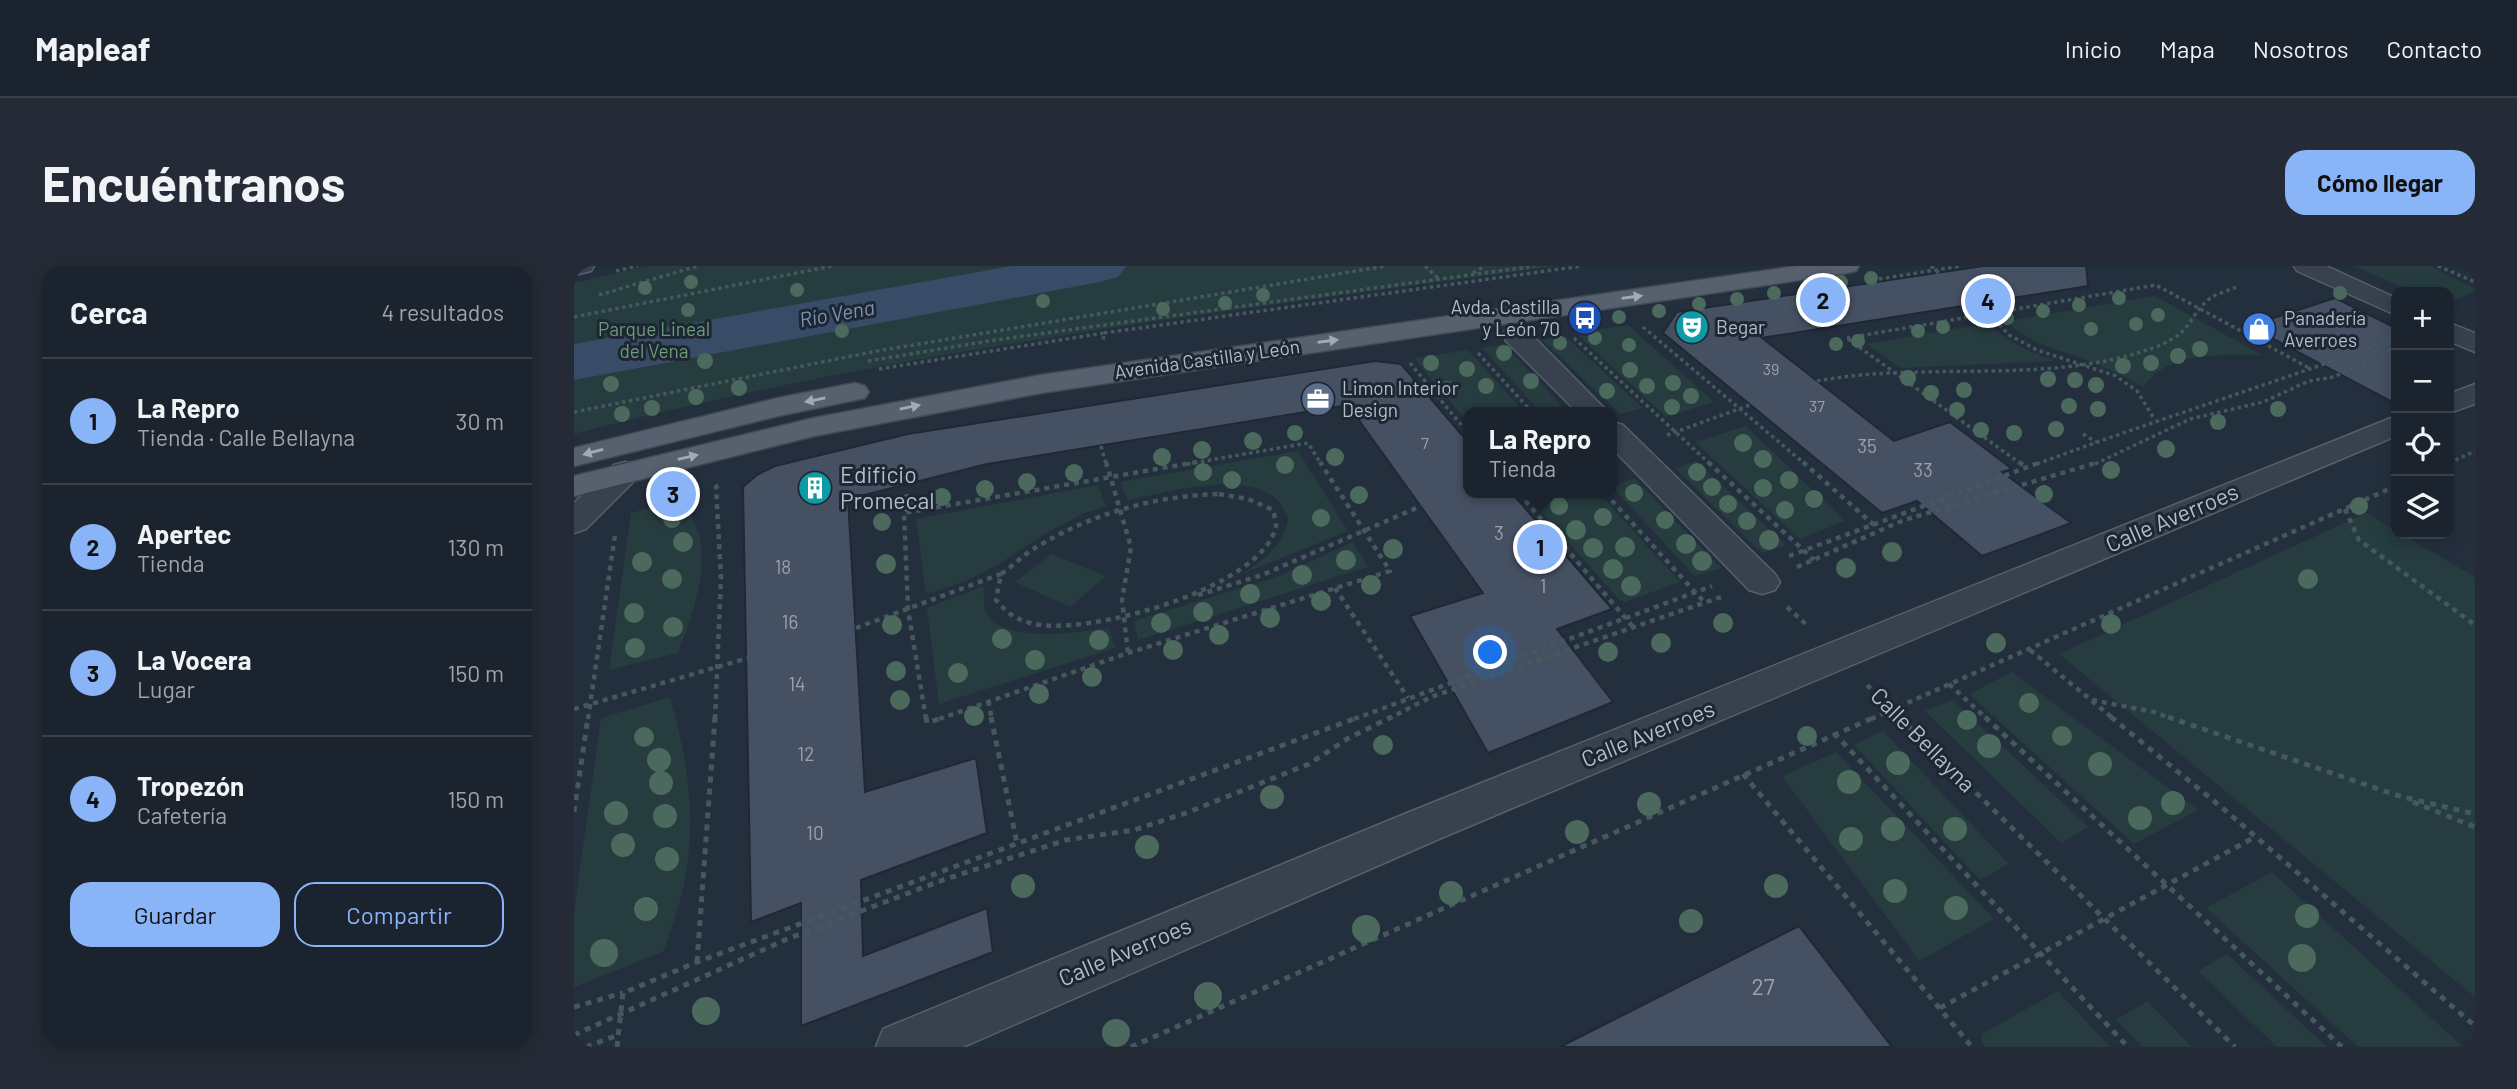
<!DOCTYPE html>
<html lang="es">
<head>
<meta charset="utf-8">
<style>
  body { margin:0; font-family:Barlow,sans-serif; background:#242b36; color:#f1f3f6 }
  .controls { position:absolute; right:21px; top:21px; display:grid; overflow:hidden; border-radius:14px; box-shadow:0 4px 18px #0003 }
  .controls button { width:63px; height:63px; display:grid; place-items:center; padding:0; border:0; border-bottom:2px solid #39404a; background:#1b232e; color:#f1f3f6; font:35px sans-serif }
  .you { position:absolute; left:917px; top:387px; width:24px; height:24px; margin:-18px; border:5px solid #fff; border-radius:50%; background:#1a73e8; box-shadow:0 0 0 10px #1a73e833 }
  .badge { display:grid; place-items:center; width:46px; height:46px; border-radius:50%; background:#8ab4f8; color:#111; font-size:23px; font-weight:700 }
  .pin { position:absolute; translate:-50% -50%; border:4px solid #fff; box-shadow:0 2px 7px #0006 }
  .popup { position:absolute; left:889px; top:141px; width:154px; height:91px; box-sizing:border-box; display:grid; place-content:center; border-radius:14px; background:#1b232e; filter:drop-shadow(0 2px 5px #0005); font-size:23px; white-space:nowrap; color:#a0a4aa }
  .popup b { font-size:26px; color:#f1f3f6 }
  .popup::after { content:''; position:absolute; left:50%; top:100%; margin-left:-14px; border:14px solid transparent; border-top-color:#1b232e }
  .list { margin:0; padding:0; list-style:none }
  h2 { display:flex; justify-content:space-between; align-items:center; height:91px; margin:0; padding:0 28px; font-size:30px }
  h2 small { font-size:23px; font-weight:400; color:#a0a4aa }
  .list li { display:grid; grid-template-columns:46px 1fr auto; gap:21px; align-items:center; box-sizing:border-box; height:126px; padding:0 28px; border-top:2px solid #39404a }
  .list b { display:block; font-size:26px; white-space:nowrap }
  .list p { margin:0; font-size:23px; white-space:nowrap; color:#a0a4aa }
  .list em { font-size:23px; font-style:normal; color:#a0a4aa }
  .actions { display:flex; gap:14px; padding:21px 28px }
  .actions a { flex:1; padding:16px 0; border:2px solid #8ab4f8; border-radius:21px; text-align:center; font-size:24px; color:#8ab4f8 }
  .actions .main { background:#8ab4f8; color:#111 }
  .icon { flex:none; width:38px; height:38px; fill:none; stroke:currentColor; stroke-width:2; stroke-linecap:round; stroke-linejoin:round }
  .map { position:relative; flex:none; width:1901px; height:781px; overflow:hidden; border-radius:21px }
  header { display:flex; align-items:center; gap:42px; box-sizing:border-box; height:98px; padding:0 35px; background:#1b232e; border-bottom:2px solid #39404a }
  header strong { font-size:33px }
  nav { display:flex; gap:38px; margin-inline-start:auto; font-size:24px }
  .intro { display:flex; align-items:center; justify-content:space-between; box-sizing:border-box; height:168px; padding:0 42px }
  h1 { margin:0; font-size:49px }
  .button { padding:18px 32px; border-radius:21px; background:#8ab4f8; color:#111; font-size:24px; font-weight:700 }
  main { display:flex; gap:42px; padding:0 42px }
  aside { flex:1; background:#1b232e; border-radius:21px; box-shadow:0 4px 18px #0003 }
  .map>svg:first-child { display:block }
</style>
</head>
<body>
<header>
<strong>Mapleaf</strong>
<nav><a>Inicio</a><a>Mapa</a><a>Nosotros</a><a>Contacto</a></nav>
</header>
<div class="intro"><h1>Encuéntranos</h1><a class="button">Cómo llegar</a></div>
<main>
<aside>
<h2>Cerca<small>4 resultados</small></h2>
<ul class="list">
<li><span class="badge">1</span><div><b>La Repro</b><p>Tienda · Calle Bellayna</p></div><em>30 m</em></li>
<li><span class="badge">2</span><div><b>Apertec</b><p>Tienda</p></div><em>130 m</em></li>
<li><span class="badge">3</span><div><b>La Vocera</b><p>Lugar</p></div><em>150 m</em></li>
<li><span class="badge">4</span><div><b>Tropezón</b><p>Cafetería</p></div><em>150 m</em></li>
</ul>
<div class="actions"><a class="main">Guardar</a><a>Compartir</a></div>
</aside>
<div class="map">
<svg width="1901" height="781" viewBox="0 0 1901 781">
  <rect width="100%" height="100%" fill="#242f3e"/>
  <g fill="#263c3f">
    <path d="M74 0H984C654 45 322 84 0 168V17Z"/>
    <path d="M1781 0H1856L1901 23V25L1875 37V26H1839Z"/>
    <path d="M1581 30 1688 89C1656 89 1614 86 1585 105 1579 108 1574 116 1569 121 1550 110 1531 101 1510 93 1482 83 1454 77 1433 55Z"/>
    <path d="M1414 57C1434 76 1455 86 1481 95L1326 102 1293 78Z"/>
    <path d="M1054 59 1140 136 1092 151 1002 67Z"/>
    <path d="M991 70 1069 142 1046 148 968 74Z"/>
    <path d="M929 78 994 146H967L908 82Z"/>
    <path d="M894 84 950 146H894V157L840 92Z"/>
    <path d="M1172 160 1271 255 1226 273 1121 176Z"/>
    <path d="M724 185 774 265 668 308C691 293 709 281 714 252 710 244 706 235 699 230 664 206 591 226 554 235L546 216Z"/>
    <path d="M1122 195 1212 279 1188 287 1101 202Z"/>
    <path d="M1060 212 1147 302 1121 310 1038 221Z"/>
    <path d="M524 219 532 241 510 247 469 269 425 298 392 315 352 328 342 253Z"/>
    <path d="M963 227H1025L1106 316 1051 336 1045 333 953 230Z"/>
    <path d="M109 233C115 246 124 261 126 274 132 314 118 350 104 387L35 404 57 247Z"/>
    <path d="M1792 247 1822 265V268H1828L1901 311V731L1485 388Z"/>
    <path d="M779 276 794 301 564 374 560 355 700 312Z"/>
    <path d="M478 288 532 310 496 341 441 316Z"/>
    <path d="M410 320C410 331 408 343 416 352 438 377 505 366 535 362L541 382 365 438 353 342Z"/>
    <path d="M1438 406 1624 544 1560 578 1395 428Z"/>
    <path d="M96 431C114 492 123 554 110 618 105 641 97 663 90 685L0 721V646L27 452Z"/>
    <path d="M1379 434 1515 561 1487 577 1351 445Z"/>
    <path d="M1309 465 1435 598 1406 614 1280 479Z"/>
    <path d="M1262 486 1420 653 1345 695 1208 510Z"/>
    <path d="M1698 606 1889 781H1784L1632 642Z"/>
    <path d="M1653 688 1753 781H1703L1624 705Z"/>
    <path d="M1484 725 1536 781H1411L1408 778V768Z"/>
    <path d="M1573 735 1618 781H1568L1542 754Z"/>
  </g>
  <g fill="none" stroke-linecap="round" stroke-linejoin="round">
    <path fill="#394c67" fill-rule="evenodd" d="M438 0H552L544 11 526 16 0 114V78Z"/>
  </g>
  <g fill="#455162" stroke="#1f2835" stroke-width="2">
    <path d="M1409 0H1512L1514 20 1188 72 1320 175 1376 156 1438 203 1428 206 1497 257 1408 290 1343 235 1308 247 1089 67 1103 46Z"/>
    <path d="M1761 32 1822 62V138L1675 60Z"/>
    <path d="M801 95 827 98 894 176V227H938L1038 343 983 363 1039 436 914 487 836 350 909 327 774 139 413 198 274 233 291 526 402 492 413 567 287 614 289 690 413 642 419 686 227 760V637L177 656 169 221 183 209 201 200 334 168Z"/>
    <path d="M1225 660 1318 781H986Z"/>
  </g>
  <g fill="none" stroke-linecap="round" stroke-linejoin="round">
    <g stroke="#565f6c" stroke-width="3">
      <g id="minor">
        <path d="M0 0H20L17 5 0 9Z"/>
        <path d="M1720 0H1752L1822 32V49L1723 5Z"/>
        <path d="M1875 57 1901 67V86L1875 75Z"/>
        <path d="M942 61 952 63 1034 146H1003L932 75 929 69 932 63Z"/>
        <path d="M1901 118V138L1875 147V128Z"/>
        <path d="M1822 150V170L865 573 389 781H302L309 763 833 547Z"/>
        <path d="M1038 156 1049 159 1201 308 1206 316 1201 324 1188 328 1175 324 1038 182Z"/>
        <path d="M51 196 62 199 67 206 62 213 12 263 0 267V237L40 199Z"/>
      </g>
    </g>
    <g stroke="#414a57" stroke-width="3">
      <g id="major">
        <path d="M1223 0H1285L1282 5 1273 7 467 127 240 170 0 230V210L240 152 467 109Z"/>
        <path d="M281 117 291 120 295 126 291 132 204 150 0 200V182L204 132Z"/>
      </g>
    </g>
    <g stroke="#44595c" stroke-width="3.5" stroke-dasharray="3.5 3.5" stroke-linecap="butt">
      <path d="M851 0 866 14"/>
      <path d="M1357 0 1365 7"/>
      <path d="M1864 0 1901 16"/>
      <path d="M42 5 64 0"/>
      <path d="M899 7 911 0"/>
      <path d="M1305 13 1387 0"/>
      <path d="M25 29 124 0"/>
      <path d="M1406 38 1435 69 1463 84 1542 110 1563 125 1581 154"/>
      <path d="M0 51 258 0"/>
      <path d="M1069 61 1231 198"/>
      <path d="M530 67 1008 0"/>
      <path d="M1000 72 1136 198"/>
      <path d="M1273 72 1582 19 1737 103"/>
      <path d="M1274 73 1447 198"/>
      <path d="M904 87 958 146"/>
      <path d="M294 95 421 74 961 0"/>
      <path d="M836 97 894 167"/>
      <path d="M305 103 530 67 529 75"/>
      <path d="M1243 115C1350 95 1469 119 1573 84 1583 81 1599 74 1607 67 1618 56 1624 40 1638 31 1645 27 1655 24 1663 21"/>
      <path d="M0 146 303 85 812 0"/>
      <path d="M1509 168 1522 176"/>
      <path d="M1093 169 1176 139"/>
      <path d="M527 180 532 198"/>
      <path d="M1875 197 1901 185"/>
      <path d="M613 198 734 177 747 198"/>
      <path d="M1463 198C1581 154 1701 117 1819 73"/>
      <path d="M1521 198 1616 153 1689 136 1735 115 1760 111 1822 81"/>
    </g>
    <g stroke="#44595c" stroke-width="4.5" stroke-dasharray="5 5" stroke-linecap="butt">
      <path d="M532 196 557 281 548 334 554 387"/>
      <path d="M1134 196 1240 294"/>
      <path d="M1229 196 1301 260"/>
      <path d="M1445 196 1453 202"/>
      <path d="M945 227 1059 361"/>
      <path d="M1031 227 1131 337"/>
      <path d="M645 228 674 233 699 244C700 248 702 255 702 260 690 322 510 372 456 357 441 353 432 346 422 334L427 308C439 300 449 289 461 282 517 248 579 230 645 228Z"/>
      <path d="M1771 243 1785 274 1901 359"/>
      <path d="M1215 290 1467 196"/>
      <path d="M1223 301 1330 254 1525 196"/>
      <path d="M761 322 834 432"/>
      <path d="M624 329 688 309 847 240"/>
      <path d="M1213 341 1235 361"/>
      <path d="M282 362 427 308"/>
      <path d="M1456 384 1540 453"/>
      <path d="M1375 418 1413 453"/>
      <path d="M1293 419 1327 453"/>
      <path d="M1518 434 1580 446 1599 453"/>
      <path d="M414 435 418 453"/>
      <path d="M0 443 174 392"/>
      <path d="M14 453 41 269"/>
      <path d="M141 453 147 312 142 221 145 219"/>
      <path d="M352 453 334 343 330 247 623 196"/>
      <path d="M365 453 554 387 816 305 746 196"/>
      <path d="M780 453 1138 320"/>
      <path d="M814 453 857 431 1150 330"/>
      <path d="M1297 453 1822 220"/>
    </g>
    <g stroke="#44595c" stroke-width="5" stroke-dasharray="6 6" stroke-linecap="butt">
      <path d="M352 451 353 457 370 451"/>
      <path d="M417 451 443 577"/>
      <path d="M1325 451 1661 781"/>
      <path d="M1411 451 1768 781"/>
      <path d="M1537 451 1652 545 1901 760"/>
      <path d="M1594 451 1825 530 1901 548"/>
      <path d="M1260 467 1554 781"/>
      <path d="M1169 508 1398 781"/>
      <path d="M1839 536 1901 561"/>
      <path d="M0 546 14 451"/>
      <path d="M123 696 141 451"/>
      <path d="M0 741 49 727"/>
      <path d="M1366 742 1681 571"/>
      <path d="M0 769 211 674 369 614 492 574 560 564 612 547 735 498 773 473 817 451"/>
      <path d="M12 781 44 769"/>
      <path d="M43 781 49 727 123 696 785 451"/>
      <path d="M557 781 1301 451"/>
    </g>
    <use href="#minor" fill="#38414e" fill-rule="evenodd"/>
    <use href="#major" fill="#56606e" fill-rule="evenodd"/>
  </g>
  <g fill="#4b6a5d">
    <circle cx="1297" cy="12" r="7"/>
    <circle cx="117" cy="16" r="7"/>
    <circle cx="1267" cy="16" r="7"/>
    <circle cx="71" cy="22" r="7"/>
    <circle cx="1234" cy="22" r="7"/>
    <circle cx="223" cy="24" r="7"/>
    <circle cx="1200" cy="27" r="7"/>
    <circle cx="1766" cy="27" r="7"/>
    <circle cx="689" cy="29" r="7"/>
    <circle cx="1545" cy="32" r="7"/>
    <circle cx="1163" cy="33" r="7"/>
    <circle cx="469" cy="35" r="7"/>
    <circle cx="651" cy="37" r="7"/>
    <circle cx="1125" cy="38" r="7"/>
    <circle cx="1505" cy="39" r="7"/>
    <circle cx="589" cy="43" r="7"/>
    <circle cx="114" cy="44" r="7"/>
    <circle cx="1085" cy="45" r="7"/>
    <circle cx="1469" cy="45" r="7"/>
    <circle cx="1584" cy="49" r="7"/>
    <circle cx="1045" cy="51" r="7"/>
    <circle cx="1433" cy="52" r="7"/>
    <circle cx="1562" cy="58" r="7"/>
    <circle cx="1369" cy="61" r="7"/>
    <circle cx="1517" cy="63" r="7"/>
    <circle cx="268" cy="65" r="7"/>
    <circle cx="1344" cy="65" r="7"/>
    <circle cx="1021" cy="72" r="7"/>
    <circle cx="1284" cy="75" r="7"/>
    <circle cx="986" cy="77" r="7"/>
    <circle cx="1262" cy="78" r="7"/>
    <circle cx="1055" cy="79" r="7"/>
    <circle cx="1626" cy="83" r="8"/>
    <circle cx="930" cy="87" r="8"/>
    <circle cx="1604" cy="90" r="8"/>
    <circle cx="131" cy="95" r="8"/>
    <circle cx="857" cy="97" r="8"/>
    <circle cx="1577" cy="97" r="8"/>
    <circle cx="1549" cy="100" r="8"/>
    <circle cx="893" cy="103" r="8"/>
    <circle cx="1056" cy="104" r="8"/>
    <circle cx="1334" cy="112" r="8"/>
    <circle cx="1474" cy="113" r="8"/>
    <circle cx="1501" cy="114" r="8"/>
    <circle cx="957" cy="115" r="8"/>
    <circle cx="1099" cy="117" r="8"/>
    <circle cx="37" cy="118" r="8"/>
    <circle cx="1522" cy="119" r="8"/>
    <circle cx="912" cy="120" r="8"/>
    <circle cx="1073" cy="120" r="8"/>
    <circle cx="165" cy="122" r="8"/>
    <circle cx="873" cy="123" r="8"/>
    <circle cx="1390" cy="124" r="8"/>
    <circle cx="1033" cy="125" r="8"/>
    <circle cx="1357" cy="127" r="8"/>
    <circle cx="1117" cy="130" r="8"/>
    <circle cx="122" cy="131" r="8"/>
    <circle cx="1495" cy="140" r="8"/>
    <circle cx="1098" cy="141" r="8"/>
    <circle cx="78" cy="142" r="8"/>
    <circle cx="1524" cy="143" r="8"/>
    <circle cx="1704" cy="143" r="8"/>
    <circle cx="1383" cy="144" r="8"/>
    <circle cx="48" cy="148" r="8"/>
    <circle cx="1644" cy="156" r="8"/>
    <circle cx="1482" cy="163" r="8"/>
    <circle cx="1407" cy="164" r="8"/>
    <circle cx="721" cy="167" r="8"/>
    <circle cx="1440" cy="167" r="8"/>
    <circle cx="679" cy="175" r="9"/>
    <circle cx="1169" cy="177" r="9"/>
    <circle cx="1592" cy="183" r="9"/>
    <circle cx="628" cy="184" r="9"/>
    <circle cx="588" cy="191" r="9"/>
    <circle cx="761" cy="191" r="9"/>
    <circle cx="1189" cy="193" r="9"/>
    <circle cx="711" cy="199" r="9"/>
    <circle cx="1537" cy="204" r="9"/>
    <circle cx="629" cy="206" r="9"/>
    <circle cx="1123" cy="206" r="9"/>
    <circle cx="500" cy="207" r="9"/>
    <circle cx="658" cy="214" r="9"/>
    <circle cx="1215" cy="214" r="9"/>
    <circle cx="453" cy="216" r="9"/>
    <circle cx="1138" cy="221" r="9"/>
    <circle cx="1189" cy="222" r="9"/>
    <circle cx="411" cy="223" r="9"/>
    <circle cx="1060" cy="227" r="9"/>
    <circle cx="1470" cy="228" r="9"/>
    <circle cx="785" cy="229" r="9"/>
    <circle cx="368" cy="231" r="9"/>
    <circle cx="1240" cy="233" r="9"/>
    <circle cx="334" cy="237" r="9"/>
    <circle cx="1154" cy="238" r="9"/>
    <circle cx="985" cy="240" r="9"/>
    <circle cx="1785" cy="240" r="9"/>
    <circle cx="1211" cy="244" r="9"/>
    <circle cx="1029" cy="251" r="9"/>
    <circle cx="747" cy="252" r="9"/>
    <circle cx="98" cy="253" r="9"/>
    <circle cx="1091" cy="254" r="9"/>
    <circle cx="1173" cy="255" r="9"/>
    <circle cx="308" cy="256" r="9"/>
    <circle cx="1002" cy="264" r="10"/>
    <circle cx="1195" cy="274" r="10"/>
    <circle cx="109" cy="276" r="10"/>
    <circle cx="1112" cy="278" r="10"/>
    <circle cx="1051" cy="281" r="10"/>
    <circle cx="1019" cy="282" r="10"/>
    <circle cx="819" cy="283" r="10"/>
    <circle cx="1318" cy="286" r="10"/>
    <circle cx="772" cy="294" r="10"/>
    <circle cx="1128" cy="295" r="10"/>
    <circle cx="68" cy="296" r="10"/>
    <circle cx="312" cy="298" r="10"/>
    <circle cx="1272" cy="302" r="10"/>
    <circle cx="1039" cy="303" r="10"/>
    <circle cx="728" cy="309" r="10"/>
    <circle cx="98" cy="313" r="10"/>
    <circle cx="1734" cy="313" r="10"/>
    <circle cx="797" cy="319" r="10"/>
    <circle cx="1057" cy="320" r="10"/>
    <circle cx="676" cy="328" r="10"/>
    <circle cx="747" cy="335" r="10"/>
    <circle cx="629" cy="346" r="10"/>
    <circle cx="60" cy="347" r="10"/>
    <circle cx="696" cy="352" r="10"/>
    <circle cx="587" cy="357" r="10"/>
    <circle cx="1149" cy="357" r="10"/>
    <circle cx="1537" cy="358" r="10"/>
    <circle cx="318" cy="359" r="10"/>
    <circle cx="99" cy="361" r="10"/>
    <circle cx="645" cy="369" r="10"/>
    <circle cx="428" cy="373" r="10"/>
    <circle cx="525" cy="374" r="10"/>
    <circle cx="1087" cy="377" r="10"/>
    <circle cx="1422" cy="377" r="10"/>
    <circle cx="61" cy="382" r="10"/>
    <circle cx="599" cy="384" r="10"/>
    <circle cx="1034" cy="386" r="10"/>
    <circle cx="461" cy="394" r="10"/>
    <circle cx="322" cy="405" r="10"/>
    <circle cx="384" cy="407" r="10"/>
    <circle cx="518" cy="411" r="10"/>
    <circle cx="465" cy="428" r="10"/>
    <circle cx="326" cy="434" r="10"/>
    <circle cx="1455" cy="437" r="10"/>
    <circle cx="400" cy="450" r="10"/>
    <circle cx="1393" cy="454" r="10"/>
    <circle cx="1233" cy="470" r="10"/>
    <circle cx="1488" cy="470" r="10"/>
    <circle cx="70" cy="471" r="10"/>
    <circle cx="1415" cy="480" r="12"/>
    <circle cx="809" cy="479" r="10"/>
    <circle cx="85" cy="494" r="12"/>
    <circle cx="1324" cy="497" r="12"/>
    <circle cx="1526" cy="498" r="12"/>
    <circle cx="1275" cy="516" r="12"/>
    <circle cx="87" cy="517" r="12"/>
    <circle cx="698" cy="531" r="12"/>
    <circle cx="1599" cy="537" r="12"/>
    <circle cx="1075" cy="538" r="12"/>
    <circle cx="42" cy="547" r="12"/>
    <circle cx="91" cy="550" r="12"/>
    <circle cx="1566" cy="552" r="12"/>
    <circle cx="1319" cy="563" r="12"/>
    <circle cx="1381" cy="563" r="12"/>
    <circle cx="1003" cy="566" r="12"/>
    <circle cx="1277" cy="573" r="12"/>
    <circle cx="49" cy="579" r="12"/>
    <circle cx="573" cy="581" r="12"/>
    <circle cx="93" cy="593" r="12"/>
    <circle cx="449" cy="620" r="12"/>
    <circle cx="1202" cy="620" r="12"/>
    <circle cx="1321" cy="625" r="12"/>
    <circle cx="877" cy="627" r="12"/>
    <circle cx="1382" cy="642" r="12"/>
    <circle cx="72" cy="643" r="12"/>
    <circle cx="1733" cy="650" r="12"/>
    <circle cx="1117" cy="655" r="12"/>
    <circle cx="792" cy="663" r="14"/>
    <circle cx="30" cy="687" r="14"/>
    <circle cx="1728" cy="692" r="14"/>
    <circle cx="634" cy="730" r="14"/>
    <circle cx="132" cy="745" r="14"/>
    <circle cx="542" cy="767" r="14"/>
  </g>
  <defs><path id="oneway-solid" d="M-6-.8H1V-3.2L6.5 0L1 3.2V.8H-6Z" transform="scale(1.75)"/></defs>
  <g fill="#a1aab7">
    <use href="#oneway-solid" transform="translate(1058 31) rotate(-8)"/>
    <use href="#oneway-solid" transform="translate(754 75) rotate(-8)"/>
    <use href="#oneway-solid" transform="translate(241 134) rotate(169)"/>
    <use href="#oneway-solid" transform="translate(336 141) rotate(-11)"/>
    <use href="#oneway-solid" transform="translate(19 186) rotate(165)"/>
    <use href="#oneway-solid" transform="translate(114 191) rotate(-13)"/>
  </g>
  <defs>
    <g id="bus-disc" transform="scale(1.75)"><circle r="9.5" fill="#1a4fb4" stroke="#1d2633"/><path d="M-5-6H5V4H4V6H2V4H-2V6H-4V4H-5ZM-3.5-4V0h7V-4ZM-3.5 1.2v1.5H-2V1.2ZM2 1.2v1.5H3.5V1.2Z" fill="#fff"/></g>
    <g id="theatre-disc" transform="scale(1.75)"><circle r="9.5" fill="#0f9aa8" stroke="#1d2633"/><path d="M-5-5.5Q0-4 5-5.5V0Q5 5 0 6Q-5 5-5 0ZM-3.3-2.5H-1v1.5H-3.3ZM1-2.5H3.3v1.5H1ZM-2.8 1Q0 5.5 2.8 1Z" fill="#fff"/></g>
    <g id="shop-disc" transform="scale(1.75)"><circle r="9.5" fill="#3f7fe0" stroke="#1d2633"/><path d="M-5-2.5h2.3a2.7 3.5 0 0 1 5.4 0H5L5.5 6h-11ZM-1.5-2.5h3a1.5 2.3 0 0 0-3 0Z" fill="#fff"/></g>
    <g id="office-disc" transform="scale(1.75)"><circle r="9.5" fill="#5c6f8a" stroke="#1d2633"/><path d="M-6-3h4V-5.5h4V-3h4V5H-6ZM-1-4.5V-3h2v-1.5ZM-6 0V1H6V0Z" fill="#fff"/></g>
    <g id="building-disc" transform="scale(1.75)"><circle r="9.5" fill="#0f9aa8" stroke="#1d2633"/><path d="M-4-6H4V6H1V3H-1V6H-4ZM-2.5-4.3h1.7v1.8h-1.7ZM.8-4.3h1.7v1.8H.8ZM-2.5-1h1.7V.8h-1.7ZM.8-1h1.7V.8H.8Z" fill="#fff"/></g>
  </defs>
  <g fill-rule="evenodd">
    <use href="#bus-disc" x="1011" y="52"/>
    <use href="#theatre-disc" x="1118" y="61"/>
    <use href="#shop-disc" x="1685" y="63"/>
    <use href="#office-disc" x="744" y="133"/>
    <use href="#building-disc" x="241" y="222"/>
  </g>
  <g text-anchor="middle" stroke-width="6" stroke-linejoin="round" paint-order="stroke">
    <g font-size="16" fill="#98a1af">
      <text x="1197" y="109">39</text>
      <text x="1243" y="146">37</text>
      <text x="851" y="183">7</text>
    </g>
    <g font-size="19" fill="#b4bcc9" stroke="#1d2633" text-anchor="start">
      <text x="986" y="48" text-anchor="end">Avda. Castilla<tspan x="986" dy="22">y León 70</tspan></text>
      <text x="1710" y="59">Panadería<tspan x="1710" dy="22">Averroes</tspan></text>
      <text x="1142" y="68">Begar</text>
      <text x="768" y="129">Limon Interior<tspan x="768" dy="22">Design</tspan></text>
    </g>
    <g font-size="19" fill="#6b9a76" stroke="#1d2633">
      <text x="80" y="70">Parque Lineal<tspan x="80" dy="22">del Vena</tspan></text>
    </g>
    <g font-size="19" fill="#b4bcc9" stroke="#1d2633">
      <text transform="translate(633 93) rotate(-8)" y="7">Avenida Castilla y León</text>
    </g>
    <g font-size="19" fill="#98a1af">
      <text x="1293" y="187">35</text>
      <text x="1349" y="211">33</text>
      <text x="925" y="274">3</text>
      <text x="209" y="308">18</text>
      <text x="969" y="327">1</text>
      <text x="216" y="363">16</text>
      <text x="223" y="425">14</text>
      <text x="232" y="495">12</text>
      <text x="241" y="574">10</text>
    </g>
    <g font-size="21" font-style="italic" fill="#7c92b1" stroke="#1d2633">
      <text transform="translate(263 48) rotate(-10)" y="7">Río Vena</text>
    </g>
    <g font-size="23" fill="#b4bcc9" stroke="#1d2633" text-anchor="start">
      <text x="266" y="217">Edificio<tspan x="266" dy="26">Promecal</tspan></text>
    </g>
    <g font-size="23" fill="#b4bcc9" stroke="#1d2633">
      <text transform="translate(1598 252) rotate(-23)" y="8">Calle Averroes</text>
      <text transform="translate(1074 468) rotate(-22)" y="8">Calle Averroes</text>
      <text transform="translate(1349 474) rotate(45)" y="8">Calle Bellayna</text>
      <text transform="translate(551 686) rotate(-23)" y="8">Calle Averroes</text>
    </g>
    <g font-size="23" fill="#98a1af">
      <text x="1189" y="729">27</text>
    </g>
  </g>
</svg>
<div class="controls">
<button>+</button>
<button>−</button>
<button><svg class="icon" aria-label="locate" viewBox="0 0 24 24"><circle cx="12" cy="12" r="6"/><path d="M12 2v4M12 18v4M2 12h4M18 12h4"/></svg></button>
<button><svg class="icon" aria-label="layers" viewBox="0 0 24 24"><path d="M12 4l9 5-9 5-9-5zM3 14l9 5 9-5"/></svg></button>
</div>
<div class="you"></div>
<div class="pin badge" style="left:966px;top:281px">1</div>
<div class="popup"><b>La Repro</b>Tienda</div>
<div class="pin badge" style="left:1249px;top:34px">2</div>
<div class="pin badge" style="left:99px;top:228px">3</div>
<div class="pin badge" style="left:1414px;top:35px">4</div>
</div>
</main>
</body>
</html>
